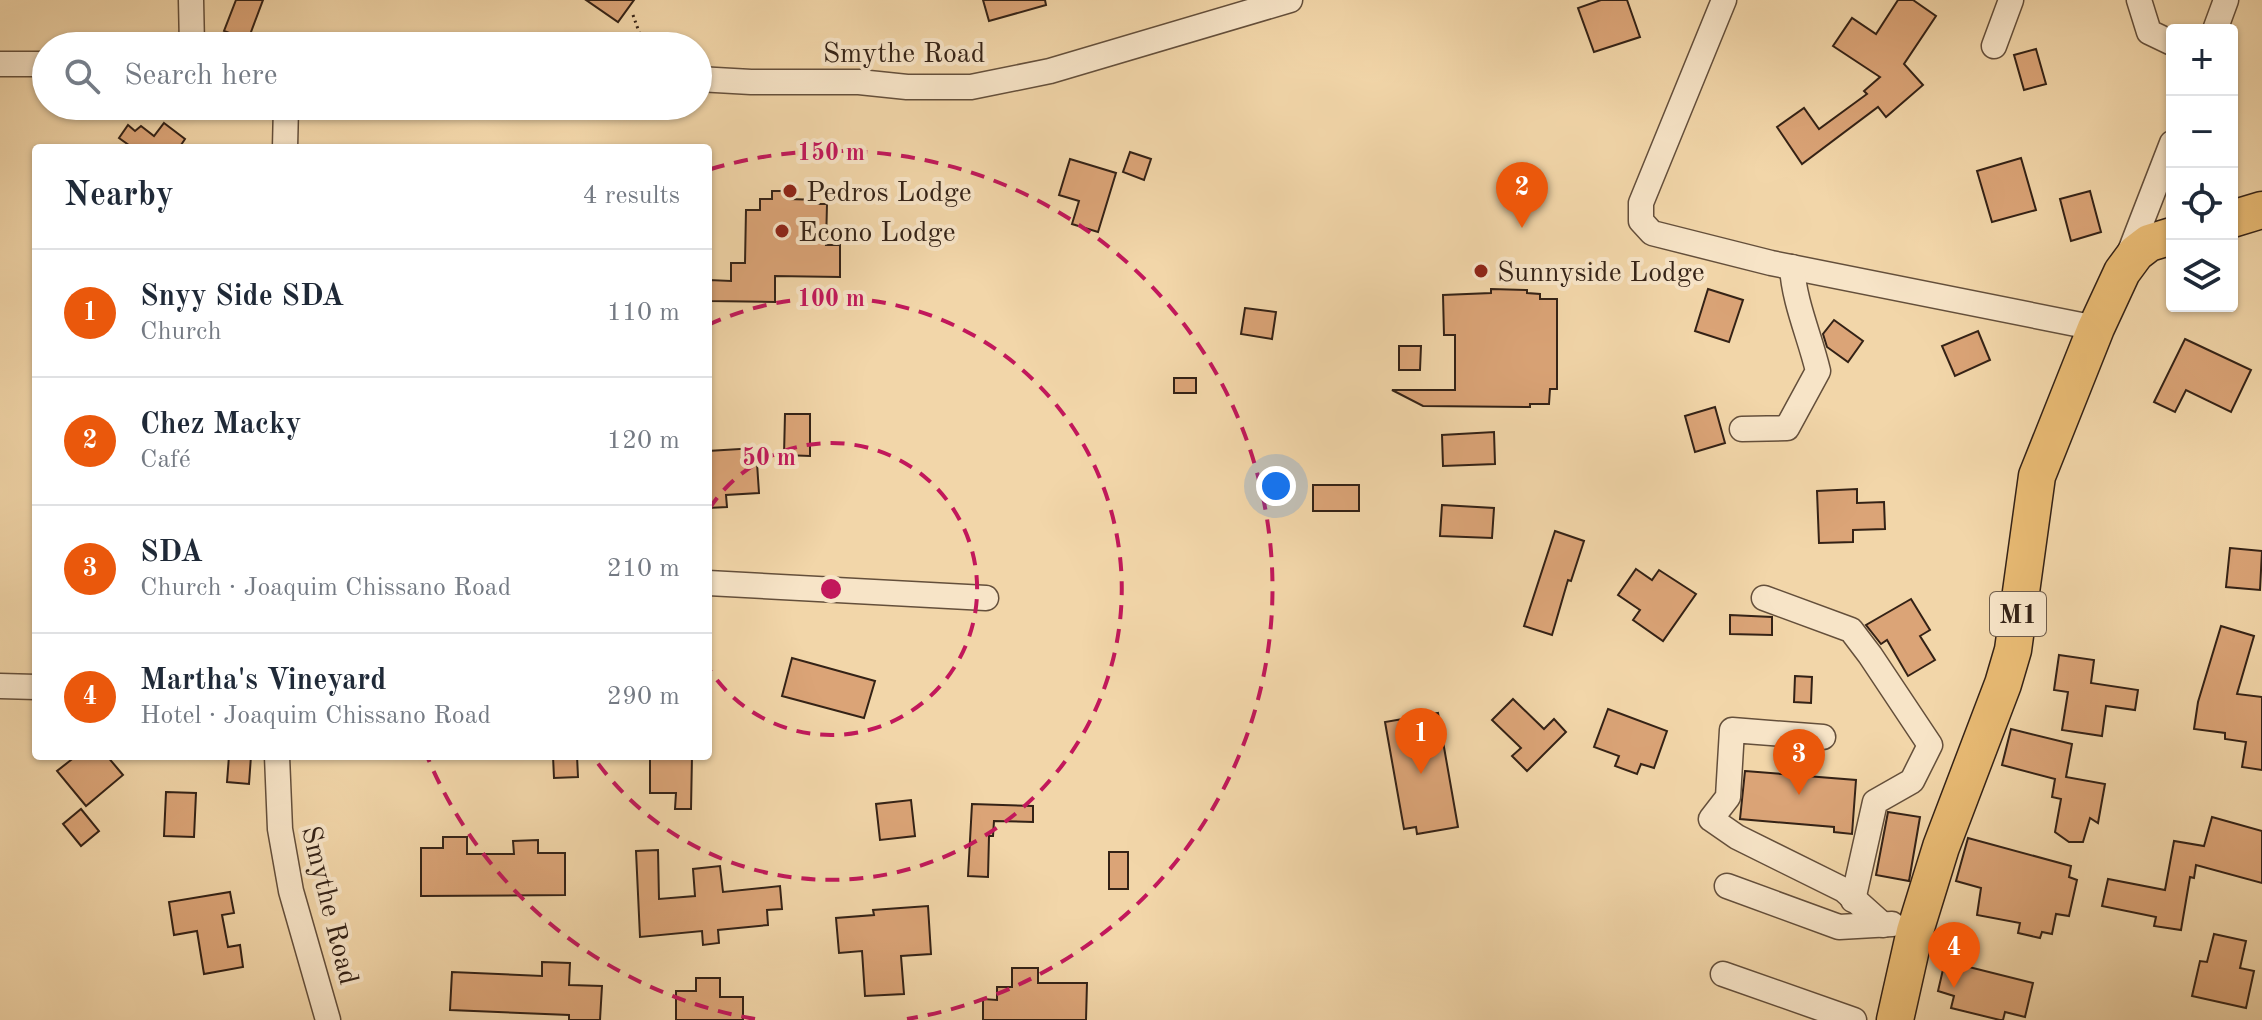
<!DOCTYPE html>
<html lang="en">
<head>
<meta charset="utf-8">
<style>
  body { margin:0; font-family:"Old Standard TT",serif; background:#f6f6f7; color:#1f2937 }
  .controls { position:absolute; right:24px; top:24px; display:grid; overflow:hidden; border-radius:8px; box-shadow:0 2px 6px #0004 }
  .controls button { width:72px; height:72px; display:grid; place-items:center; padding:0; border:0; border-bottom:2px solid #e0e1e3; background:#fff; color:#1f2937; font:40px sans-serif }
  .you { position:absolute; left:1276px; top:486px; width:28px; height:28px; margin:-20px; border:6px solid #fff; border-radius:50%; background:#1a73e8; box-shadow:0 0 0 12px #1a73e833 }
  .badge { display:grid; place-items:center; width:52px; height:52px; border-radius:50%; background:#ea580c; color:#fff; font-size:26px; font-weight:700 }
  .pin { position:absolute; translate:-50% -66px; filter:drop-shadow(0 2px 4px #0008) }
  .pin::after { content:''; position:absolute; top:42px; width:28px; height:24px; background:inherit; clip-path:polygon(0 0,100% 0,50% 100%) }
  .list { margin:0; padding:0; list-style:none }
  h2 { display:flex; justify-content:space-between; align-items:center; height:104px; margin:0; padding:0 32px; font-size:34px }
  h2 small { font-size:26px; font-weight:400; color:#747a83 }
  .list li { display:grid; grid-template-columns:52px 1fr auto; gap:24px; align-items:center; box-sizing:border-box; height:128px; padding:0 32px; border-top:2px solid #e0e1e3 }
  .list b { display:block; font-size:30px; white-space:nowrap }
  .list p { margin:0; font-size:26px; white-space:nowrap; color:#747a83 }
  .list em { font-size:26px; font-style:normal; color:#747a83 }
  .icon { flex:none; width:44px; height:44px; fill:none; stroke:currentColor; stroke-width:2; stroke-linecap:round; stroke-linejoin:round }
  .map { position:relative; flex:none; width:2262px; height:1020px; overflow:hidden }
  .search { position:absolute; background:#fff; box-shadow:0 2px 6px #0004; left:32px; top:32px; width:680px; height:88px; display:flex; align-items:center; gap:20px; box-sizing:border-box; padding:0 28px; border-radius:44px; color:#747a83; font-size:30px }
  .panel { position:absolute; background:#fff; box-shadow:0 2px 6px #0004; left:32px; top:144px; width:680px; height:616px; border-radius:8px }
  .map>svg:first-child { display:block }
</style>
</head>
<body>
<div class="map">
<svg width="2262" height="1020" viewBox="0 0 2262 1020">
  <rect width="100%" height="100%" fill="#f2d6a9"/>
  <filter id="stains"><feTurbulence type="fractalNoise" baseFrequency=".0025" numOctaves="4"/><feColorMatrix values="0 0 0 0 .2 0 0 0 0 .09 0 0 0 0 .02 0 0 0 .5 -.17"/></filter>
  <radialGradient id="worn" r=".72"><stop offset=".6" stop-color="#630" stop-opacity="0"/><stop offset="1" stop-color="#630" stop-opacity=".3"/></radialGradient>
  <g fill="#dba477" stroke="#342216" stroke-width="2">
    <path d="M236 0H263L248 40 224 31Z"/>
    <path d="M586 0H634L618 22Z"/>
    <path d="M983 0H1045L1046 5 989 21Z"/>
    <path d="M1601 0H1627L1640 37 1594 52 1578 8Z"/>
    <path d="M1898 0H1913L1936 16 1904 64 1923 85 1886 117 1878 107 1802 164 1777 127 1804 108 1819 129 1867 94 1864 91 1880 77 1833 46 1852 18 1876 34Z"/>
    <path d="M2036 49 2046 84 2024 90 2014 55Z"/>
    <path d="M164 123 185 139 179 148H133L119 138 128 125 135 131 141 126 154 136Z"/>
    <path d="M1130 152 1151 159 1144 180 1123 172Z"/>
    <path d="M2021 158 2036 210 1992 222 1977 171Z"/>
    <path d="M1070 159 1116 173 1098 232 1072 224 1079 201 1059 195Z"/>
    <path d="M772 191H790L789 199 819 200 818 204H827L826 245H840V277L775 276V302L709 301V280L731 281V263H745L746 210H760V199H772Z"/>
    <path d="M2090 191 2101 232 2071 241 2060 199Z"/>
    <path d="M1491 289 1527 290V293L1540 294V299H1557V389H1550L1549 404H1530V407L1423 406 1392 390H1455V335H1444L1443 295 1491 293Z"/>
    <path d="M1708 289 1743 300 1729 342 1695 331Z"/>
    <path d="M1245 308 1276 312 1272 339 1241 334Z"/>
    <path d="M1834 320 1863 341 1848 362 1827 347 1823 334Z"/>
    <path d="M1978 331 1990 360 1955 376 1942 346Z"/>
    <path d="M2185 339 2251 370 2231 412 2186 390 2175 412 2154 402Z"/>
    <path d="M1399 346H1421L1420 370H1399Z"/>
    <rect x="1174" y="378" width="22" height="15"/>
    <path d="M1715 407 1725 443 1695 452 1685 416Z"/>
    <path d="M785 414H810V456L784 455Z"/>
    <path d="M1494 432 1495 464 1443 466 1442 435Z"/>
    <path d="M756 448 759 493 726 495 727 507 708 508V451Z"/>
    <rect x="1313" y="485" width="46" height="26"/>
    <path d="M1857 489V503L1884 502 1885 529 1853 530V542L1819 543 1817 491Z"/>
    <path d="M1442 505 1494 508 1492 538 1440 536Z"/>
    <path d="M1555 531 1584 541 1571 581 1568 580 1552 635 1524 626Z"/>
    <path d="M2230 548 2262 551 2260 590 2226 587Z"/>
    <path d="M1636 569 1652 580 1659 570 1696 594 1663 641 1633 620 1640 610 1618 595Z"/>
    <path d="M1911 599 1930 630 1920 636 1935 660 1908 676 1887 640 1881 644 1866 625Z"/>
    <path d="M1730 615 1772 617V635L1730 634Z"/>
    <path d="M2221 626 2254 636 2237 694 2262 697V770L2242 767 2246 742 2225 739V733L2194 729 2198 702Z"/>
    <path d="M2059 655 2094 660 2091 683 2138 690 2135 710 2106 706 2102 736 2062 730 2068 692 2054 690Z"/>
    <path d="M792 658 875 681 864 718 782 696Z"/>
    <path d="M1795 676 1812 677 1811 703 1794 702Z"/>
    <path d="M1513 699 1544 729 1554 719 1566 732 1527 771 1512 756 1521 748 1492 720Z"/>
    <path d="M1608 709 1667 731 1654 768 1641 764 1637 774 1615 766 1619 756 1594 747Z"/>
    <path d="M1438 713 1458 827 1417 834 1416 827 1404 829 1385 722Z"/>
    <path d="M2011 729 2072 744 2066 777 2105 784 2098 823 2090 818 2083 842H2069L2055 832 2061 799 2052 797 2055 779 2002 765Z"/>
    <path d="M76 756H107L123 775 86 806 57 771Z"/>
    <path d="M229 756H251L249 784 227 782Z"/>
    <path d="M553 756H577L578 777 554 778Z"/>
    <path d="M650 756H692L691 809H675L676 793H650Z"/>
    <path d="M1745 771 1856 780 1852 834 1834 832V827L1740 819Z"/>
    <path d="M166 792 196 793 194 837 164 836Z"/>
    <path d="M911 800 915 836 880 840 876 804Z"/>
    <path d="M972 804 1033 806V822L994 821 993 836H989L988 877 968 876Z"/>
    <path d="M81 809 99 831 81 846 63 824Z"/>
    <path d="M1888 812 1920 817 1909 881 1876 875Z"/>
    <path d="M2212 817 2262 831V883L2196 865 2194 878 2190 877 2181 930 2154 926 2156 917 2102 906 2108 879 2165 890 2174 841 2204 846Z"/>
    <path d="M443 837H467V854H514L513 841 538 840V853H565V895L421 896V848H443Z"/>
    <path d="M1968 838 2071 866 2069 877 2077 880 2069 916 2056 914 2052 934 2042 932 2040 938 2018 933 2020 923 1977 915 1981 888 1956 881Z"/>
    <path d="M658 850 659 899 695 896 693 869 720 866 723 892 780 886 782 909 767 910 768 925 718 930 719 943 703 945 702 931 640 937 636 851Z"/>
    <rect x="1109" y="852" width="19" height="37"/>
    <path d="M230 892 234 913 222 915 228 947 240 945 243 967 204 974 197 931 174 935 169 902Z"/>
    <path d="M928 906 931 954 901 956 904 994 865 996 862 951 839 953 836 918 874 915 873 910Z"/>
    <path d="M2214 934 2246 941 2240 968 2254 971 2246 1008 2192 996 2200 961 2207 962Z"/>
    <path d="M1945 961 2033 983 2025 1017 2005 1012 2003 1020H2000L1951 1008 1954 996 1938 991Z"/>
    <path d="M542 962 570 963 569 985 602 986 600 1020H569V1015L450 1010 452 972 542 976Z"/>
    <path d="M1012 968H1038V983H1087L1086 1020H983V999L997 1000V987H1012Z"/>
    <path d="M696 978H720V997H743V1020H676V991H696Z"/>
  </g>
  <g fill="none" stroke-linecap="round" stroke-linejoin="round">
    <g stroke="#644f3b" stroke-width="27">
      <g id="minor">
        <path d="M191 0 192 46"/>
        <path d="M1724 0 1641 203V221L1652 233 1771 263 2096 328"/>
        <path d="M2139 0 2149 32 2172 43"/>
        <path d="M2215 30 2226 0"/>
        <path d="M1994 46 2011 0"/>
        <path d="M0 64H46"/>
        <path d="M698 79 751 82H859L907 87H971L1050 71 1290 0"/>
        <path d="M285 148 286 106"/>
        <path d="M2127 259 2172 143"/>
        <path d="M1742 429 1787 428 1818 371C1810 337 1794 302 1792 267"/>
        <path d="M708 583 986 598"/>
        <path d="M1764 598 1851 630 1870 655 1930 745 1912 781 1875 802 1853 900"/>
        <path d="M0 686 36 687"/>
        <path d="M1823 737 1732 730 1728 797 1711 819 1737 837 1844 890 1883 925"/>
        <path d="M277 756 280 829 291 891 328 1020"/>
        <path d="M1727 886 1839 927 1892 924"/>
        <path d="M1723 974 1854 1020"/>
      </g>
    </g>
    <g stroke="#342216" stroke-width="39">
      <g id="highway">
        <path d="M2232 219 2262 210"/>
        <path d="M1895 1020 1915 931 1941 847 2003 684 2013 650 2037 476 2096 328 2122 272 2136 253 2149 243 2172 236"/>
      </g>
    </g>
    <path stroke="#342216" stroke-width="3" stroke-dasharray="2 4" stroke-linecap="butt" d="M633 15 644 46"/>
    <use href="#minor" stroke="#f7e4c7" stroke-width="24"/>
    <use href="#highway" stroke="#e9bb74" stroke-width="36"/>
  </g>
  <g fill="none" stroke="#c2185b" stroke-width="4" stroke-dasharray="14 10">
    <path d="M709 509A146 146 0 1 1 709 669"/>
    <path d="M708 325A291 291 0 1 1 594 758"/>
    <path d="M755 1019A437 437 0 0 1 427 756M711 169A437 437 0 1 1 907 1019"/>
  </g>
  <g fill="#8f2418" stroke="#f7e4c7" stroke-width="3">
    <circle cx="790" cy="191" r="8"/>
    <circle cx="782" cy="231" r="8"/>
    <circle cx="1481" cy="271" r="8"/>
  </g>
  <g text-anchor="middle" stroke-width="8" stroke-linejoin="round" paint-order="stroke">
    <rect fill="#f7e4c7" stroke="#6e5c4b" stroke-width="2" x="1990" y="592" width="56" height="44" rx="6"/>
    <g font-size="26" font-weight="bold" fill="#342216">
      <text x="2018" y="623">M1</text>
    </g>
    <g font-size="28" fill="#342216" stroke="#f7e4c7">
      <text x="904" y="62">Smythe Road</text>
      <text transform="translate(331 905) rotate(76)" y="10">Smythe Road</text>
    </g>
    <g font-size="28" fill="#342216" stroke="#f7e4c7" text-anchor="start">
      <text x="806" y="201">Pedros Lodge</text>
      <text x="798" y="241">Econo Lodge</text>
      <text x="1497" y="281">Sunnyside Lodge</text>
    </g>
  </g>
  <circle cx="831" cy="589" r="12" fill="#c2185b" stroke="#f7e4c7" stroke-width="4"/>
  <g font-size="24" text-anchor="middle" font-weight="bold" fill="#c2185b" stroke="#f7e4c7" stroke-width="8" stroke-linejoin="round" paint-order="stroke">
    <text x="831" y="160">150 m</text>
    <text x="831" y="306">100 m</text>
    <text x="769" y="465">50 m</text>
  </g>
  <rect width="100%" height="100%" filter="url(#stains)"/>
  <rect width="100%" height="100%" fill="url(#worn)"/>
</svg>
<div class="controls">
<button>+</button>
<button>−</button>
<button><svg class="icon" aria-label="locate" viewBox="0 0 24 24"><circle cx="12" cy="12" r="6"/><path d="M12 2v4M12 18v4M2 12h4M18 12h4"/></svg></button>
<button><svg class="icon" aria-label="layers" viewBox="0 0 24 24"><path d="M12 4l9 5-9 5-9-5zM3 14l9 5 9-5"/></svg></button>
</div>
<div class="you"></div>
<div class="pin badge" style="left:1421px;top:774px">1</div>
<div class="pin badge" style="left:1522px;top:228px">2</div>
<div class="pin badge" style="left:1799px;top:795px">3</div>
<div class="pin badge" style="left:1954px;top:988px">4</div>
<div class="search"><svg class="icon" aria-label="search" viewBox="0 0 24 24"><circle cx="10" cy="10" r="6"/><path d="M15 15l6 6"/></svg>Search here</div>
<section class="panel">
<h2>Nearby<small>4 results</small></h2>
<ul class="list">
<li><span class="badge">1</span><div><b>Snyy Side SDA</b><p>Church</p></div><em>110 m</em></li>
<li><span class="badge">2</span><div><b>Chez Macky</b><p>Café</p></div><em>120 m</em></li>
<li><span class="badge">3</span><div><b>SDA</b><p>Church · Joaquim Chissano Road</p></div><em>210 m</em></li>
<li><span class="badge">4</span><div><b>Martha's Vineyard</b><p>Hotel · Joaquim Chissano Road</p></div><em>290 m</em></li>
</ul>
</section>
</div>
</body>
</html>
